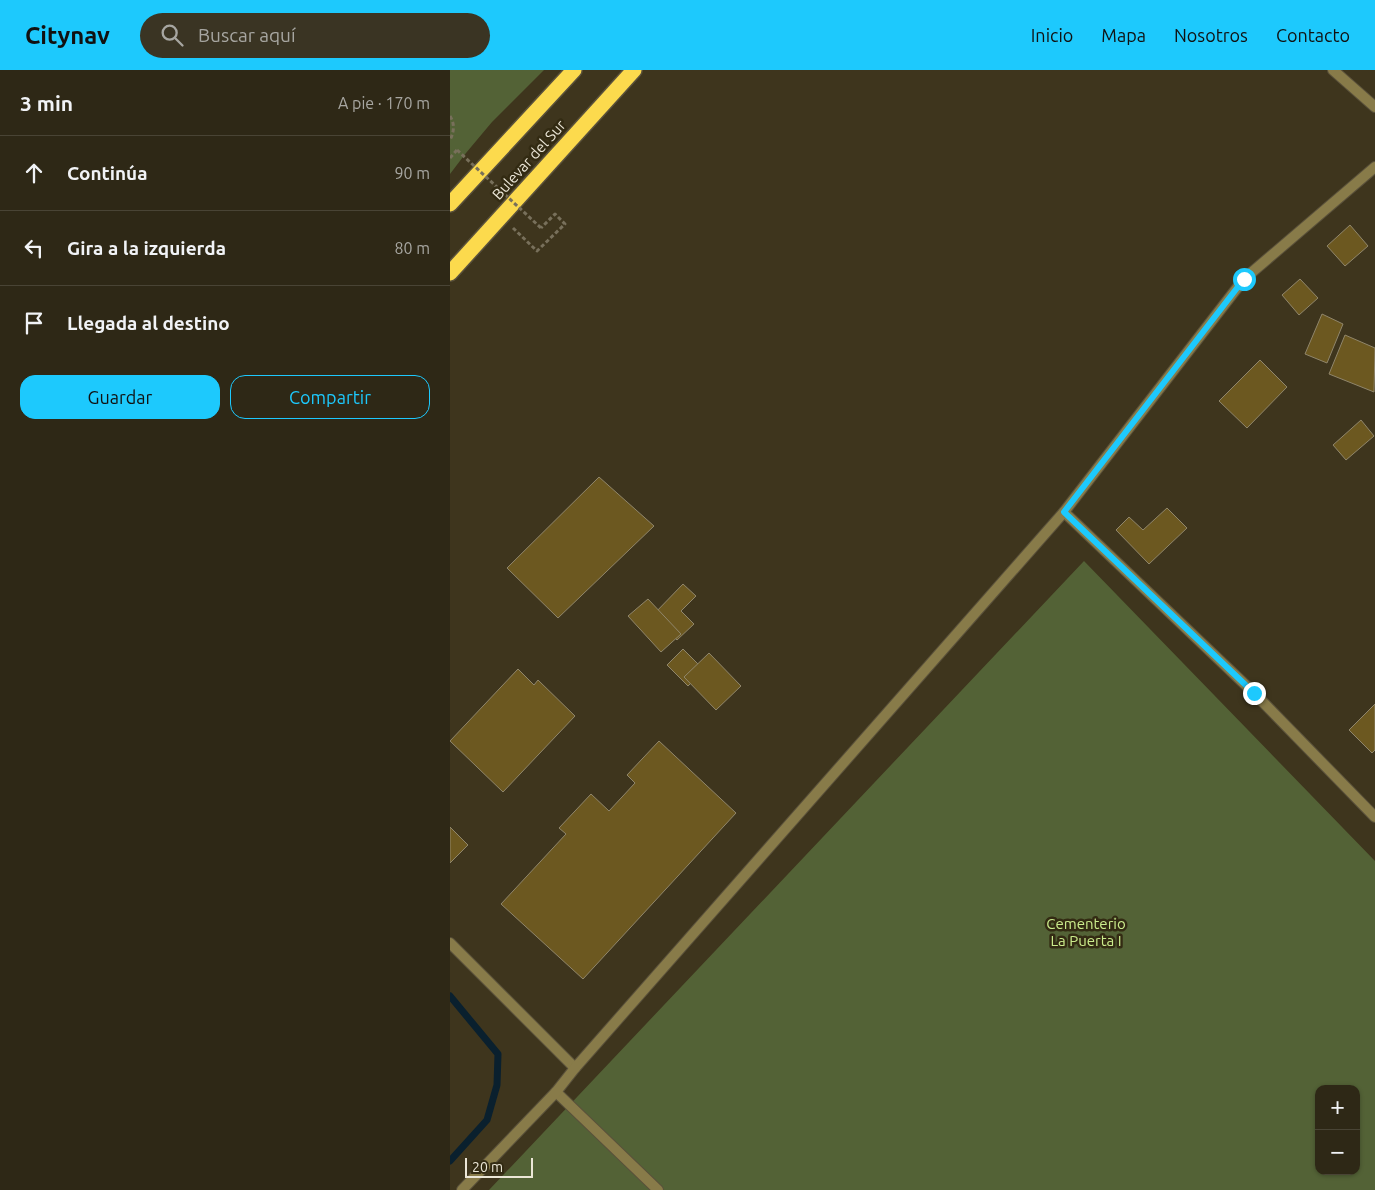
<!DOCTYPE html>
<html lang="es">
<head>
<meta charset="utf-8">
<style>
  body { margin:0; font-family:Ubuntu,sans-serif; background:#3a3423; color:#f1f3f6 }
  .controls { position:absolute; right:15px; bottom:15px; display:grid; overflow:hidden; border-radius:10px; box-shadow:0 1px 4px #0004 }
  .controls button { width:45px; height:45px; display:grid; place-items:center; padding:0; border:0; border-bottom:1px solid #494435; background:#2e2816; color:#f1f3f6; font:25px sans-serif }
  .scale { position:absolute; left:15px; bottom:12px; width:68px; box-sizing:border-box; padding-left:5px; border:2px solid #ebe6d7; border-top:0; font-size:14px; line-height:18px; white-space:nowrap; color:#ebe6d7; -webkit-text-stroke:4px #332b13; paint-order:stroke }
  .stop { position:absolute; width:15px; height:15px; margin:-11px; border:4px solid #1dc9fd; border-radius:50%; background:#fff }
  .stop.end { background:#1dc9fd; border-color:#fff; box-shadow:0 1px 5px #0008 }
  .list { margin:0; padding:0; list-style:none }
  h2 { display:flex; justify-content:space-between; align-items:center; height:65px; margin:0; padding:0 20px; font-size:21px }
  h2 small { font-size:16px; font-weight:400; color:#a7a6a1 }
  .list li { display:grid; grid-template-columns:32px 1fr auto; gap:15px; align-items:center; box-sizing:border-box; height:75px; padding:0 20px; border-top:1px solid #494435 }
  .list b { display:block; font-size:19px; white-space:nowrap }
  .list em { font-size:16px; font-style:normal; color:#a7a6a1 }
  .actions { display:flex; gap:10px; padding:15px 20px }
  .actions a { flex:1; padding:11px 0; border:1px solid #1dc9fd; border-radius:15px; text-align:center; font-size:18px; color:#1dc9fd }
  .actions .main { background:#1dc9fd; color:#111 }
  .icon { flex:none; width:28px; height:28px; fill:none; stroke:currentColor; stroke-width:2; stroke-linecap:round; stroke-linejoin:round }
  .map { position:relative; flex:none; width:925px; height:1120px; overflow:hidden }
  header { display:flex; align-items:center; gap:30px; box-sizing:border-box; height:70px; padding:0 25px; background:#1dc9fd; color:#111 }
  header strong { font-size:24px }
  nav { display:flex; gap:28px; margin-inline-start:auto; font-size:18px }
  .search { width:350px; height:45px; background:#3a3423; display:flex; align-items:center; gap:12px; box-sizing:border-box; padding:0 18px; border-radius:28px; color:#a7a6a1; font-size:19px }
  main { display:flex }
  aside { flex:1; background:#2e2816 }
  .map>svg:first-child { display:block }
</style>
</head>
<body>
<header>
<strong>Citynav</strong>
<div class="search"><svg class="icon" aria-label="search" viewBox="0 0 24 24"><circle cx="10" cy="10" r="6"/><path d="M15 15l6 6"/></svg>Buscar aquí</div>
<nav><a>Inicio</a><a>Mapa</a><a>Nosotros</a><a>Contacto</a></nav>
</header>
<main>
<aside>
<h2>3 min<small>A pie · 170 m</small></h2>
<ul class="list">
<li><svg class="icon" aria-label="ahead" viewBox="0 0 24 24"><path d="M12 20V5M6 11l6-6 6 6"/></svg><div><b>Continúa</b></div><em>90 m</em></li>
<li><svg class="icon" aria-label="left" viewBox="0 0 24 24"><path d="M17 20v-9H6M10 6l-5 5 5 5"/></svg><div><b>Gira a la izquierda</b></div><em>80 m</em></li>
<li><svg class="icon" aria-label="arrive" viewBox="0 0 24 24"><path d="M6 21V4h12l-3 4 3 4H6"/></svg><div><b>Llegada al destino</b></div></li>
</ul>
<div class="actions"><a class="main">Guardar</a><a>Compartir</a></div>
</aside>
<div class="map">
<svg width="925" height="1120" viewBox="0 0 925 1120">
  <rect width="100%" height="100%" fill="#3e351d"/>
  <g fill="#536236" fill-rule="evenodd">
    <path d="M0 0H94L42 52 16 83 0 104Z"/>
    <path d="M634 491 925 791V1120H39ZM869 1019H906V1101H869Z"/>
  </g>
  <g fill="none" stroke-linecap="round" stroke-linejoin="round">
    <path stroke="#0a202e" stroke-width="7" d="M0 926 48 984 47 1015 37 1050 0 1091"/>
  </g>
  <g fill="#6c5820" stroke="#90866b">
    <path d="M900 155 918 176 895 196 877 176Z"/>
    <path d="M850 209 868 228 849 245 832 225Z"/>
    <path d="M872 244 893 254 877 293 855 284Z"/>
    <path d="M895 265 925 278 924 322 879 304Z"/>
    <path d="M810 290 837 317 797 358 769 331Z"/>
    <path d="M911 350 924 366 896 390 883 375Z"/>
    <path d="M149 407 204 456 108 548 57 498Z"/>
    <path d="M717 438 737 458 699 494 666 460 679 447 693 460Z"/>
    <path d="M233 514 246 526 231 541 244 554 227 570 203 545Z"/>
    <path d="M198 529 231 564 211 582 178 546Z"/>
    <path d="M233 579 254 600 238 616 217 595Z"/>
    <path d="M259 583 291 616 266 640 234 607Z"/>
    <path d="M68 599 84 615 88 610 125 646 53 722 0 671Z"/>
    <path d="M925 634V680L922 683 899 660Z"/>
    <path d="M209 671 286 743 133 909 51 834 116 764 109 758 141 724 159 741 185 713 177 705Z"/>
    <path d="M0 757 18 775 0 793Z"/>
  </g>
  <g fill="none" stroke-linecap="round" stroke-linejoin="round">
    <g stroke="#5a513b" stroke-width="12">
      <g id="street">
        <path d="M883 0 925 37"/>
        <path d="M614 442 804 623 925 747"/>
        <path d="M0 873 125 998"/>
        <path d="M106 1022 208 1120"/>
        <path d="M12 1120 106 1022 125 998 614 442 794 209 925 97"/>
      </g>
    </g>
    <g stroke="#5a513b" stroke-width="18">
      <g id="highway">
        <path d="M0 134 124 0"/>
        <path d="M0 203 184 0"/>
      </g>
    </g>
    <g stroke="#78705b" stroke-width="3" stroke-dasharray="4 2.5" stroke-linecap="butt">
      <path d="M0 46C5 54 4 62 0 70"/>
      <path d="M0 88 7 80"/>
      <path d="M63 158 87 181 115 154 105 144 91 158"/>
    </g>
    <use href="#street" stroke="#887b49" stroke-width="10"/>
    <use href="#highway" stroke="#fcda4d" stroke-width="15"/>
    <path stroke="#78705b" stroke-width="3" stroke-dasharray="4 2.5" stroke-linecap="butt" d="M7 80 91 158"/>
  </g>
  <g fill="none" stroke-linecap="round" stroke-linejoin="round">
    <path stroke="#1dc9fd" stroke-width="6" d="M794 209 614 442 804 623"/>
  </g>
  <g text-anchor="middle" stroke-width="5" stroke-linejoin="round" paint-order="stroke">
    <g font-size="15" fill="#ebe6d7" stroke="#332b13">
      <text transform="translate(79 90) rotate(-48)" y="5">Bulevar del Sur</text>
    </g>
    <g font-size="15" fill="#cbec8c" stroke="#332b13">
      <text x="636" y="859">Cementerio<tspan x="636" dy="17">La Puerta I</tspan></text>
    </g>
  </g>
</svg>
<div class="controls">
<button>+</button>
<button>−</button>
</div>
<div class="scale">20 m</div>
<div class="stop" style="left:794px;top:209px"></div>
<div class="stop end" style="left:804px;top:623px"></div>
</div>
</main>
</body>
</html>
